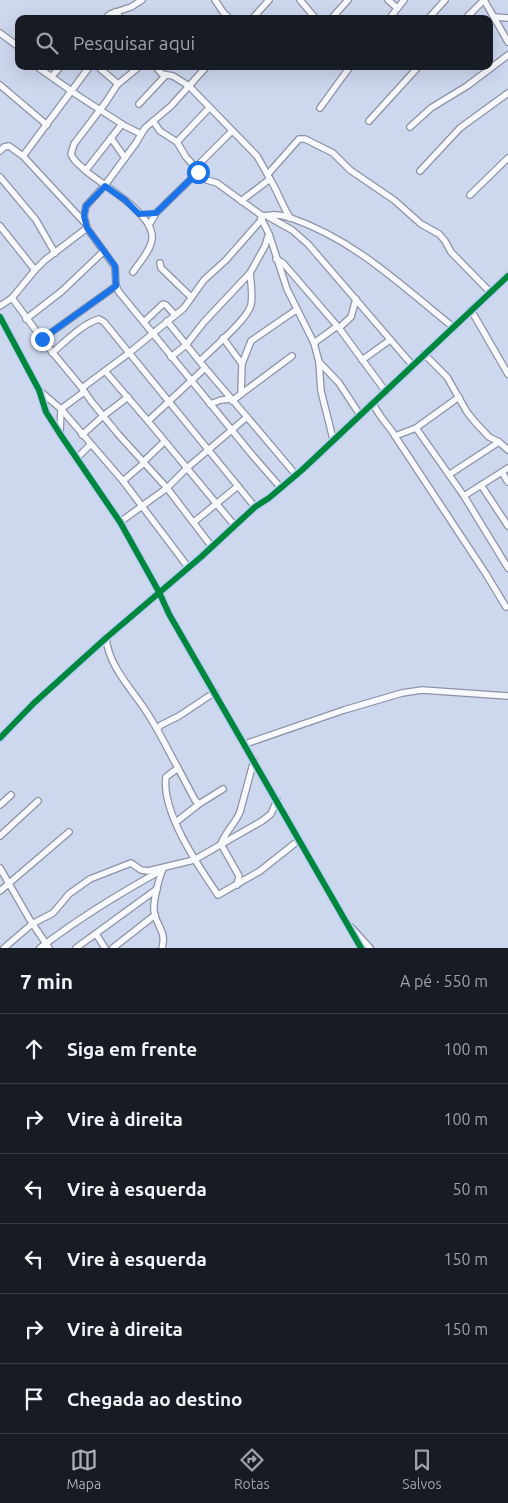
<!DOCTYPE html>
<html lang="pt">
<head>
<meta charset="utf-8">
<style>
  body { margin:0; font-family:Ubuntu,sans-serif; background:#20242c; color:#f1f3f6 }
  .stop { position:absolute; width:15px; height:15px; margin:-11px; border:4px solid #1a73e8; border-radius:50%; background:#fff }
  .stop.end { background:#1a73e8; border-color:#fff; box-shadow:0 1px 5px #0008 }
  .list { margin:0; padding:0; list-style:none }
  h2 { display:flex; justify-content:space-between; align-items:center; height:65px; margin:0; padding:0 20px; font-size:21px }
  h2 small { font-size:16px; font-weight:400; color:#9ea1a6 }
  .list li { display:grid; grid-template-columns:32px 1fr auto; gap:15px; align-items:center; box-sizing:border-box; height:70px; padding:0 20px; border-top:1px solid #363941 }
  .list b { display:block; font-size:19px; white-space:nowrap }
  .list em { font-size:16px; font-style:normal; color:#9ea1a6 }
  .icon { flex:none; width:28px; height:28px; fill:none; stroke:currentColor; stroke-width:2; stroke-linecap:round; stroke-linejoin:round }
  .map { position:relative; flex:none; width:508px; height:948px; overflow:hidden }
  .search { position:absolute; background:#171b24; box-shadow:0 5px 20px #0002; left:15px; right:15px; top:15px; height:55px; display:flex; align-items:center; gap:12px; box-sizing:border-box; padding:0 18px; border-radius:10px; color:#9ea1a6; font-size:19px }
  .sheet { height:485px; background:#171b24 }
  nav { display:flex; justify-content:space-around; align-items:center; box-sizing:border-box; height:70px; border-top:1px solid #363941; background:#171b24; font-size:14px; color:#9ea1a6 }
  nav a { display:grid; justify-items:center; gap:2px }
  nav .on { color:#a9adb7 }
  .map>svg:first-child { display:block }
</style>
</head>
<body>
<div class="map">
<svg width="508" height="948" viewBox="0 0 508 948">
  <rect width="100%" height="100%" fill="#cdd7ee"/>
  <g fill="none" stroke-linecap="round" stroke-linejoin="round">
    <g stroke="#8c93a4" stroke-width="8">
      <g id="minor">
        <path d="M215 0 223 12 230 19"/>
        <path d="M300 0 316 19"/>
        <path d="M388 0 397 8"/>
        <path d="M484 0 508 42"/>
        <path d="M115 12 122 19"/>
        <path d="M495 17 508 18"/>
        <path d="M105 19 110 14 131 7 142 0"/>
        <path d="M252 19 269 0"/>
        <path d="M331 19 348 0"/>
        <path d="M389 19 404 0"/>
        <path d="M428 19 445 0"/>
        <path d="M465 19 484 0"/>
        <path d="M0 33 19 47"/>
        <path d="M36 66 77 95 125 126 141 134"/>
        <path d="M97 66 118 84"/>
        <path d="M155 66 162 74 173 76 189 86 257 156 270 179 241 201"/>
        <path d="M207 66 171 106 145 128 136 143 105 185 86 206 84 216 87 228 115 267 116 286 119 292 253 456 281 488"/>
        <path d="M52 76 61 66"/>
        <path d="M0 85 47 125"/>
        <path d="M139 104 166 75"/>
        <path d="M320 108 349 68"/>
        <path d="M153 121 160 131 177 142 186 157 207 180 217 183 261 215C267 217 271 214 276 215 281 215 287 217 291 218 355 240 402 286 453 327"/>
        <path d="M369 121 419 66"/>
        <path d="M410 127 431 108 467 86 508 55"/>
        <path d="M111 138 125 158"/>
        <path d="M177 142 209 108"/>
        <path d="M0 151 4 147 9 146 23 156 84 222"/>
        <path d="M23 156 90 66"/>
        <path d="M195 168 232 131"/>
        <path d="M86 170 122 124"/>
        <path d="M420 171 460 128 508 93"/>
        <path d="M268 174 299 139H305L333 153 350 170 394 200 421 224 439 234 445 241 451 252 490 292"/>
        <path d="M0 177 36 220 55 253"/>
        <path d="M270 179C278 192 282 205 290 218"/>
        <path d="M470 195 508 158"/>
        <path d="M267 216 292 230 308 244 413 366"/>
        <path d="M261 218 269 234 287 289 314 343 319 362 321 391 333 439"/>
        <path d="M149 225 156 213 198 172"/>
        <path d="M0 226 35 270"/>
        <path d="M276 259 283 263 339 328 386 392"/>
        <path d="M160 263 161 268 191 297"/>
        <path d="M133 272C139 263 151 250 152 239 155 214 102 185 86 171 80 165 74 162 71 154L74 144 106 102 117 85 140 66"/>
        <path d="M12 298 48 347 82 388 91 401 118 434 167 488 212 547"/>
        <path d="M0 306 12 298 35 270 45 260 87 228"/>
        <path d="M471 310 508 374"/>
        <path d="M0 317 39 390 46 412 60 434 120 522 159 592 169 614 361 948"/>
        <path d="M26 319 62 291 104 251"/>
        <path d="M144 322 163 304 166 305 175 315"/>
        <path d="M339 328 351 317 356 299"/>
        <path d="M223 338 242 364 241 394 232 401"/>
        <path d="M42 339 116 286"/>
        <path d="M314 343 336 327"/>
        <path d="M52 353C66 341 82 324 99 319L104 322 255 507"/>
        <path d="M424 354 447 377 467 412 475 422 489 437 499 442 508 450"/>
        <path d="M171 357 186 345 204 322 250 273 265 246 268 236"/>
        <path d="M362 360 390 340"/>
        <path d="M200 361C212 349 247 320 251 305 253 295 251 283 250 273"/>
        <path d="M319 362 339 383 360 415"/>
        <path d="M242 364 251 341 296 310"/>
        <path d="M205 368 247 417"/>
        <path d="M105 371 148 421 235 526"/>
        <path d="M82 388 129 353 184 308 204 280 226 260 262 219"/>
        <path d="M41 392 61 409 123 481 188 567"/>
        <path d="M241 394 292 356"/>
        <path d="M373 403C378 416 388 424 395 436L416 428 464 496 508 468"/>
        <path d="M210 404 221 400 231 399"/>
        <path d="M148 421 205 368 167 321"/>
        <path d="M416 428 459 397"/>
        <path d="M60 432 61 409 84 392"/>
        <path d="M82 435 103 416 128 397"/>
        <path d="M395 436 486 574 506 607"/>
        <path d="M77 458 90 445"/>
        <path d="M143 462 164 442"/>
        <path d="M502 472 508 482"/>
        <path d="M450 474 499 442"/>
        <path d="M123 481 144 463"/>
        <path d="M481 485 508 526"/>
        <path d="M464 496 508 568"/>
        <path d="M120 522 167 488 187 468 247 417 296 475"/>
        <path d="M194 522 238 486"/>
        <path d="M106 638C109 669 136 693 151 719 161 735 169 752 178 768L166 777C161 812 199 867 218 895L260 871 299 840"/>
        <path d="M157 729 161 725 179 716 215 692"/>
        <path d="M0 738 34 703 106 638 201 557 255 507 269 498 302 470 508 276"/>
        <path d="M245 744 344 710 402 693 422 690 508 696"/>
        <path d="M199 804 223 789"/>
        <path d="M0 805 11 795"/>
        <path d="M176 822 199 804 195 800 178 768"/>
        <path d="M0 836 38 801"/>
        <path d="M0 868 30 920 49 948"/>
        <path d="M237 885 239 876 221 844C225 832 235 824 240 812L254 760"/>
        <path d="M0 891 69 832"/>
        <path d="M351 927 370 948"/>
        <path d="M96 934 105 948"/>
        <path d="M4 948 32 924 53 913 69 894 90 879 131 863 141 870 148 871 194 860 262 821 271 814 277 800"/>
        <path d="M40 948C78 919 120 893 162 870"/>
        <path d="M76 948 157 889"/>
        <path d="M113 948 155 915"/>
        <path d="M162 948C167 931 156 926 154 911 153 901 159 878 163 869"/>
      </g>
    </g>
    <use href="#minor" stroke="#f8f9fc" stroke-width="5.5"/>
    <g stroke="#bfd1fc" stroke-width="9">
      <g id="cycleway">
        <path d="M0 317 39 390 46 412 60 434 120 522 159 592 169 614 361 948"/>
        <path d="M0 738 34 703 106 638 201 557 255 507 269 498 302 470 508 276"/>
      </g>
    </g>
    <use href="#cycleway" stroke="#00873e" stroke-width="6"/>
  </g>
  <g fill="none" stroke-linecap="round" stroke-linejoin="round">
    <path stroke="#1a73e8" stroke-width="6" d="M42 339 116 286 115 266 87 228 84 216 86 206 105 186 125 200 139 214 156 213 198 172"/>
  </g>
</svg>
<div class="stop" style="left:198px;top:172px"></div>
<div class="stop end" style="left:42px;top:339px"></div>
<div class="search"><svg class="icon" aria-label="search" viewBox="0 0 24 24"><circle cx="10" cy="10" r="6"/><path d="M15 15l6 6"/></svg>Pesquisar aqui</div>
</div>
<section class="sheet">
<h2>7 min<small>A pé · 550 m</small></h2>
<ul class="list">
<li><svg class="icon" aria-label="ahead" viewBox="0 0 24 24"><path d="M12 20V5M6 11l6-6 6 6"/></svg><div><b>Siga em frente</b></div><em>100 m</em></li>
<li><svg class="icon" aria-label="right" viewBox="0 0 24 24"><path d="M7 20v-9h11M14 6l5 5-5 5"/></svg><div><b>Vire à direita</b></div><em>100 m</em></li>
<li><svg class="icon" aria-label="left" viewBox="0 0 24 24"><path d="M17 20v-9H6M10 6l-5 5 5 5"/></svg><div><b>Vire à esquerda</b></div><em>50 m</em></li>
<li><svg class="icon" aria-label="left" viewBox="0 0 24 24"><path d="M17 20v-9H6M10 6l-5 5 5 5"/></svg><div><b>Vire à esquerda</b></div><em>150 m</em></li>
<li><svg class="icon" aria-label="right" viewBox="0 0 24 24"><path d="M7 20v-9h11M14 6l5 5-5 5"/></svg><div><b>Vire à direita</b></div><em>150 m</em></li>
<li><svg class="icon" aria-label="arrive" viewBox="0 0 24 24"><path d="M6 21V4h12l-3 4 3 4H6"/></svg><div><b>Chegada ao destino</b></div></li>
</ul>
</section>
<nav>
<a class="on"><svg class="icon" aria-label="map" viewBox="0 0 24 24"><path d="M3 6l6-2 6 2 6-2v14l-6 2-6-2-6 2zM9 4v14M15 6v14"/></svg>Mapa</a>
<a><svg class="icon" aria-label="directions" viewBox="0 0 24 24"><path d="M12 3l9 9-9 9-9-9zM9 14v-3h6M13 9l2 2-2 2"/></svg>Rotas</a>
<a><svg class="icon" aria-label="saved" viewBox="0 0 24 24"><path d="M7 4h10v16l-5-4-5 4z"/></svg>Salvos</a>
</nav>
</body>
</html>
